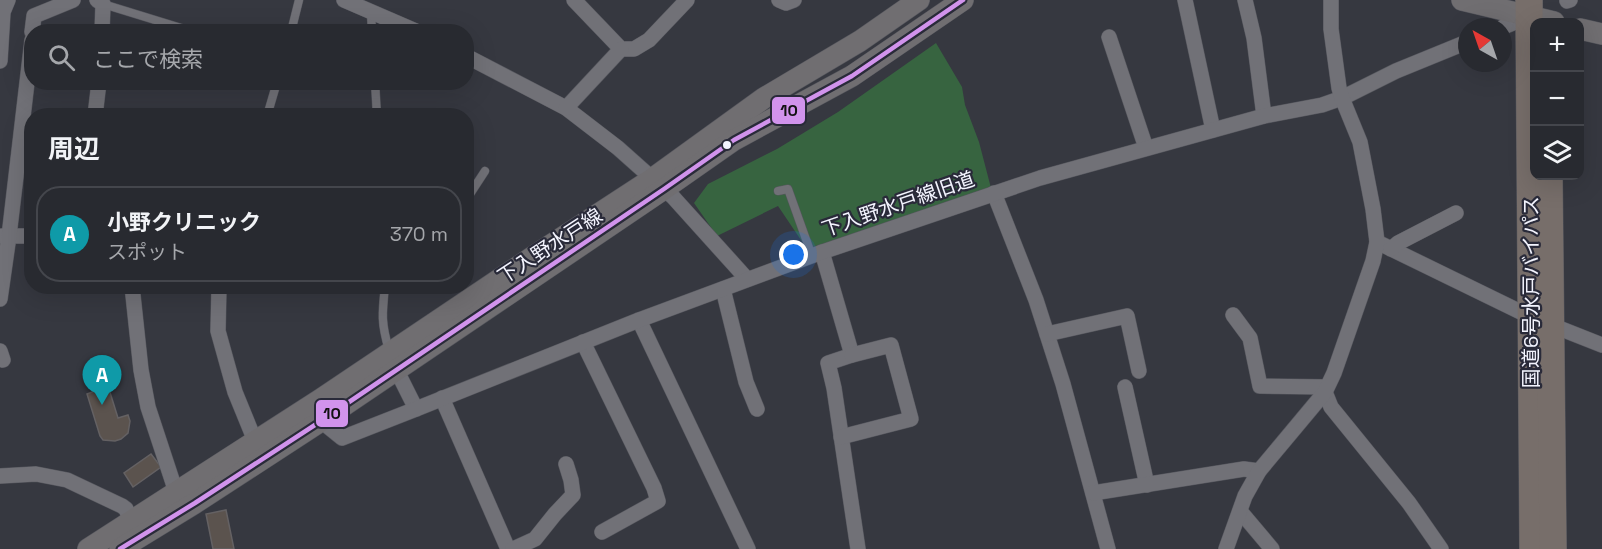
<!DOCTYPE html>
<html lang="ja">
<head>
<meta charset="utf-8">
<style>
  body { margin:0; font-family:"Space Grotesk","Noto Sans JP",sans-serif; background:#34363c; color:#f1f3f6 }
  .controls { position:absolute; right:18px; top:18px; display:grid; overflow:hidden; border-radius:12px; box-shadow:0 6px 24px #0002 }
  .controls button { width:54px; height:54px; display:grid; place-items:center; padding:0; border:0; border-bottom:2px solid #44464c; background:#282a30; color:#f1f3f6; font:30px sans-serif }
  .compass { position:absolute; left:1458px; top:18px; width:54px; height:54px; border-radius:50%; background:#282a30; box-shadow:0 6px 24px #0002; rotate:320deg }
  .you { position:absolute; left:794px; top:255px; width:21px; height:21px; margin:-15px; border:4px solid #fff; border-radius:50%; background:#1a73e8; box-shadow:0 0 0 9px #1a73e833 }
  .badge { display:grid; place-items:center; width:39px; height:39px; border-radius:50%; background:#8c9099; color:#fff; font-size:20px; font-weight:700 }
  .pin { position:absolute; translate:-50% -50px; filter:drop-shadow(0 2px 3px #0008) }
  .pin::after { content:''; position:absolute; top:32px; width:21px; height:18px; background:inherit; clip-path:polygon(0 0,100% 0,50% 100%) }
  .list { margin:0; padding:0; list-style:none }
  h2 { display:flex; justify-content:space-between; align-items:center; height:78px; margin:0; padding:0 24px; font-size:26px }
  h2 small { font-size:20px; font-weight:400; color:#a5a7ab }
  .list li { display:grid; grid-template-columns:39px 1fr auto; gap:18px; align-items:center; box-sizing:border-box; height:96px; margin:0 12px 12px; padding:0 12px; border:2px solid #44464c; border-radius:24px }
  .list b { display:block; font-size:22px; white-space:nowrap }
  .list p { margin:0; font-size:20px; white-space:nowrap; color:#a5a7ab }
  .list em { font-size:20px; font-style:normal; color:#a5a7ab }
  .icon { flex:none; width:33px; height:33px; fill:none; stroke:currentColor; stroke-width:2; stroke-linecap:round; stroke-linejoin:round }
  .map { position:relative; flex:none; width:1602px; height:549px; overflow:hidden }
  .search { position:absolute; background:#282a30; box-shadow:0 6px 24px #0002; left:24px; top:24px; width:450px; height:66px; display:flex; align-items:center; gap:15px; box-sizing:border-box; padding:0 21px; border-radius:24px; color:#a5a7ab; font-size:22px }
  .panel { position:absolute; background:#282a30; box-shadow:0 6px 24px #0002; left:24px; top:108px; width:450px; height:186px; border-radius:24px }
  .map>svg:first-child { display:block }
</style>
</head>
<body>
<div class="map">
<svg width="1602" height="549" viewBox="0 0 1602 549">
  <rect width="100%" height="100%" fill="#363840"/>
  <path fill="#376440" d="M936 43 962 87 965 105 979 142 991 188 923 212 807 249 778 206 717 236 694 203 708 184 777 149 838 112Z"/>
  <g fill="#5b534e" stroke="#646163" stroke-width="1.5">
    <path d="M108 386 118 418 128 415 130 421 128 433 121 439 115 441 103 440 100 436 87 394Z"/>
    <path d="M151 454 161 467 133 487 124 473Z"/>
    <path d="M226 510 234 549H213L206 514Z"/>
  </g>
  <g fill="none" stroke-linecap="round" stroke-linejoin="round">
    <g stroke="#56575e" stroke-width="9">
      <g id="lane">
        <path d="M103 4 194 32"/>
        <path d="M371 13 372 32"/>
        <path d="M291 32 299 0"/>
        <path d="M375 82 377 116"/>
        <path d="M267 116 277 82"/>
        <path d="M778 191 788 189 812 256"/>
        <path d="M466 193 470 194 485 171"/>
        <path d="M385 286C382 314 381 323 389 350"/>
      </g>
    </g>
    <g stroke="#56575e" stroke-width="16">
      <g id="street">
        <path d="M97 0 103 4 102 32"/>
        <path d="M344 0 418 32"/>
        <path d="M574 0 621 49H634L649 40 687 0"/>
        <path d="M779 0 786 3 794 0"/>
        <path d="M1185 0 1213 130"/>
        <path d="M1245 0 1254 38 1264 116"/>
        <path d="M1567 1 1570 0"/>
        <path d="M1503 27 1518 21"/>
        <path d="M32 32 34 16 73 0"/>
        <path d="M1109 37 1146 148"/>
        <path d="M466 56 566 108 618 148 673 197 747 279"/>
        <path d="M0 61 3 12 8 0"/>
        <path d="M566 108 621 49"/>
        <path d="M95 116 99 82"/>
        <path d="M994 193 1036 300 1063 384 1108 549"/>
        <path d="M2 236H32"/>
        <path d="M1377 242 1531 317 1602 345"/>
        <path d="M1391 249 1398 243 1456 213"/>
        <path d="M822 252 852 355 828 363 834 388 858 549"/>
        <path d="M132 286 141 370 148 407 176 492"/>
        <path d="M219 286 218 331 235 392 255 441"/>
        <path d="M723 289 746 382 757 409"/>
        <path d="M0 299 9 236 32 40"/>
        <path d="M1233 315 1250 338 1260 386 1327 387"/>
        <path d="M639 320 748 549"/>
        <path d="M1047 334 1127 316 1139 371"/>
        <path d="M583 342 654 488 658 501 602 532"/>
        <path d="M0 351 3 360"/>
        <path d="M396 369 416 409"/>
        <path d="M1125 387 1147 485"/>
        <path d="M1325 392 1331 407 1409 503 1441 549"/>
        <path d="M442 398 508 549"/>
        <path d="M321 421 342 438 416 409 639 320 822 252 1040 178 1264 116 1322 105 1342 98 1396 71 1467 42"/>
        <path d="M841 437 911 419 891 345 852 355"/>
        <path d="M0 476 36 474 67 480 122 506 126 509 134 530"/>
        <path d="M1093 493 1244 469 1259 471"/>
        <path d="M1240 511 1272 549"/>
        <path d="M513 549 535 539 555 514 573 495 571 480 566 464"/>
        <path d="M1226 549 1245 496 1259 471 1325 392 1334 373 1373 261 1377 242 1373 209 1360 142 1342 98 1339 88 1331 29V0"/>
      </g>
    </g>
    <g stroke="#56575e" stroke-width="22">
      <g id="secondary">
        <path d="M1462 0 1554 22"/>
        <path d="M1580 29 1602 34"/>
        <path d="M88 549 321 399 531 258 652 179 764 98 860 41 919 0"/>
        <path d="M120 549 195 503 321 421 664 189 734 140 852 76 963 0"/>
      </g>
    </g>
    <g stroke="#56575e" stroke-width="28">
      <g id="highway">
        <path d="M1529 0 1533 549"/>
        <path d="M1549 176 1553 549"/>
      </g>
    </g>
    <use href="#lane" stroke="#717177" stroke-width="8"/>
    <use href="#street" stroke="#717177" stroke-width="15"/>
    <use href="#secondary" stroke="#706e71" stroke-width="21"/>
    <use href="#highway" stroke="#776e6a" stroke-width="27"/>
    <g stroke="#292a39" stroke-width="9">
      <path id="bus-1" d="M120 549 195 503 321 421 664 189 734 140 852 76 963 0"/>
    </g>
    <use href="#bus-1" stroke="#d193ec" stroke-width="4.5"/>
  </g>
  <circle fill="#f3f4fe" stroke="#292a39" stroke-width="2" cx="727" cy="145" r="5"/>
  <g text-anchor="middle" stroke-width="4.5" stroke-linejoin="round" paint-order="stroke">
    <g font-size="20" fill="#f3f4fe" stroke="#292a39">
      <text transform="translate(898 204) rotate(-19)" y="7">下入野水戸線旧道</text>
      <text transform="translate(550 246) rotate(-33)" y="7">下入野水戸線</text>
      <text transform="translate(1531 292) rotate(-90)" y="7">国道6号水戸バイパス</text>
    </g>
  </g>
  <g stroke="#292a39" stroke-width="2">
    <rect x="771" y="96" width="35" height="29" rx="6" fill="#d193ec"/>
    <rect x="315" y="399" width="34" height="29" rx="6" fill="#d193ec"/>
  </g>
  <g font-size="16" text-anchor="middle" font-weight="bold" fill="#111">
    <text x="789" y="116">10</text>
    <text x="332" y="419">10</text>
  </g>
</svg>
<div class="controls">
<button>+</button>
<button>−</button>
<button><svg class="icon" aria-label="layers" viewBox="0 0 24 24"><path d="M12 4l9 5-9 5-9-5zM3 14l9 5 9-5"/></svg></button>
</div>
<svg class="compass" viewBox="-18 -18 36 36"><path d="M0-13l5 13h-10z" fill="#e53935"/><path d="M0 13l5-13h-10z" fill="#a5a7ab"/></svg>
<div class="you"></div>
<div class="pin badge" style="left:102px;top:405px;background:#0f9aa8">A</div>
<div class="search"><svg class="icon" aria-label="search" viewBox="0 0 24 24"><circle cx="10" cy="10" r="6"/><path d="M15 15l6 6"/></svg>ここで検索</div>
<section class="panel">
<h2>周辺<small></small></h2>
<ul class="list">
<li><span class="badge" style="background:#0f9aa8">A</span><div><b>小野クリニック</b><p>スポット</p></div><em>370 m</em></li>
</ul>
</section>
</div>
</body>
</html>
